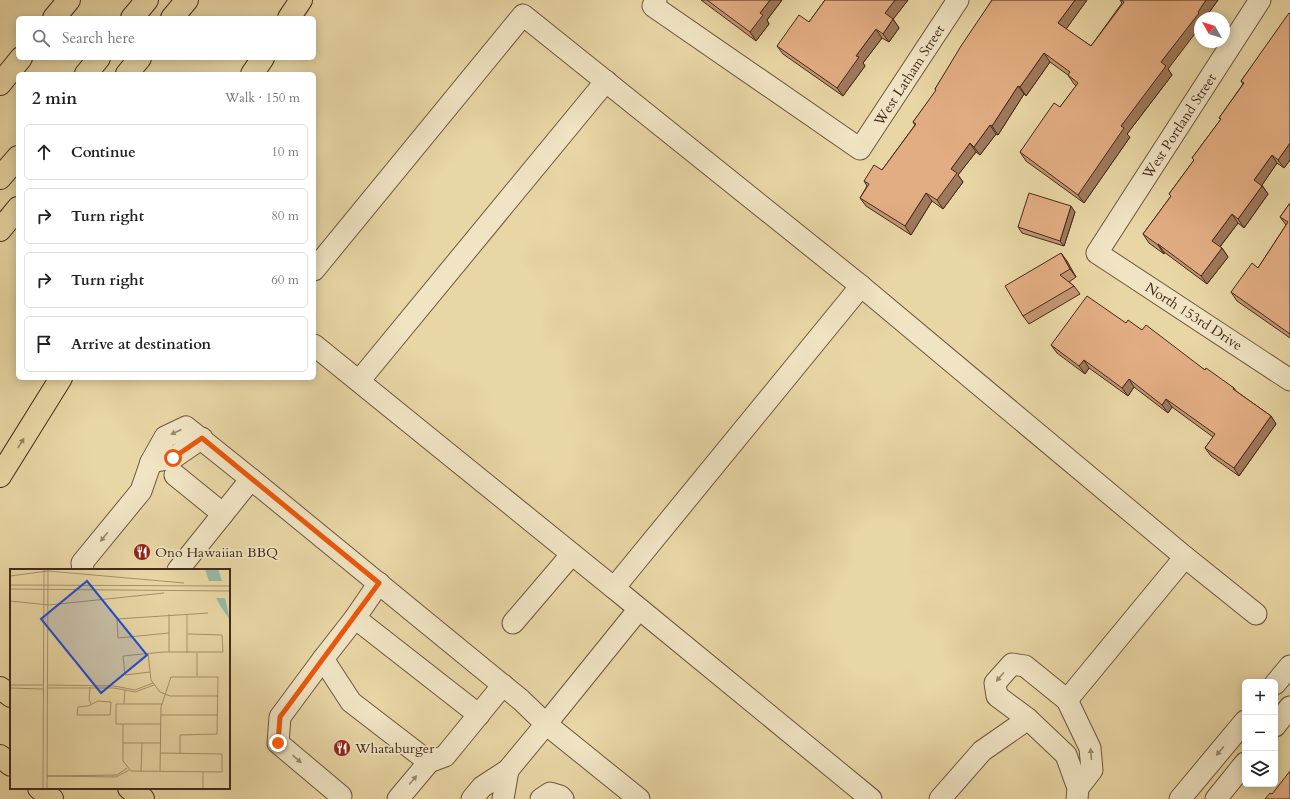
<!DOCTYPE html>
<html lang="en">
<head>
<meta charset="utf-8">
<style>
  body { margin:0; font-family:Cardo,serif; background:#f6f6f6; color:#222 }
  .controls { position:absolute; right:12px; bottom:12px; display:grid; overflow:hidden; border-radius:6px; box-shadow:0 2px 10px #0003 }
  .controls button { width:36px; height:36px; display:grid; place-items:center; padding:0; border:0; border-bottom:1px solid #e0e0e0; background:#fff; color:#222; font:20px sans-serif }
  .compass { position:absolute; left:1194px; top:12px; width:36px; height:36px; border-radius:50%; background:#fff; box-shadow:0 2px 10px #0003; rotate:309deg }
  .stop { position:absolute; width:12px; height:12px; margin:-9px; border:3px solid #ea580c; border-radius:50%; background:#fff }
  .stop.end { background:#ea580c; border-color:#fff; box-shadow:0 1px 4px #0008 }
  .list { margin:0; padding:0; list-style:none }
  h2 { display:flex; justify-content:space-between; align-items:center; height:52px; margin:0; padding:0 16px; font-size:17px }
  h2 small { font-size:13px; font-weight:400; color:#767676 }
  .list li { display:grid; grid-template-columns:26px 1fr auto; gap:12px; align-items:center; box-sizing:border-box; height:56px; margin:0 8px 8px; padding:0 8px; border:1px solid #e0e0e0; border-radius:6px }
  .list b { display:block; font-size:15px; white-space:nowrap }
  .list em { font-size:13px; font-style:normal; color:#767676 }
  .icon { flex:none; width:22px; height:22px; fill:none; stroke:currentColor; stroke-width:2; stroke-linecap:round; stroke-linejoin:round }
  .map { position:relative; flex:none; width:1290px; height:799px; overflow:hidden }
  .search { position:absolute; background:#fff; box-shadow:0 2px 10px #0003; left:16px; top:16px; width:300px; height:44px; display:flex; align-items:center; gap:10px; box-sizing:border-box; padding:0 14px; border-radius:6px; color:#767676; font-size:15px }
  .panel { position:absolute; background:#fff; box-shadow:0 2px 10px #0003; left:16px; top:72px; width:300px; height:308px; border-radius:6px }
  .map>svg:first-child { display:block }
</style>
</head>
<body>
<div class="map">
<svg width="1290" height="799" viewBox="0 0 1290 799">
  <rect width="100%" height="100%" fill="#e8d6a4"/>
  <filter id="stains"><feTurbulence type="fractalNoise" baseFrequency=".005" numOctaves="4"/><feColorMatrix values="0 0 0 0 .2 0 0 0 0 .09 0 0 0 0 .02 0 0 0 .5 -.17"/></filter>
  <radialGradient id="worn" r=".72"><stop offset=".6" stop-color="#630" stop-opacity="0"/><stop offset="1" stop-color="#630" stop-opacity=".3"/></radialGradient>
  <g fill="none" stroke-linecap="round" stroke-linejoin="round">
    <g stroke="#6d553d" stroke-width="23">
      <g id="minor">
        <path d="M656 0 653 6 860 149 958 0"/>
        <path d="M1260 0 1097 253 1290 380"/>
        <path d="M314 270 523 15 861 286"/>
        <path d="M314 345 614 588"/>
        <path d="M359 381 606 81"/>
        <path d="M151 462 173 458 202 438"/>
        <path d="M175 475 223 514"/>
        <path d="M1185 557 1256 614"/>
        <path d="M83 570 82 563 141 491 151 462 165 437 186 427 251 479"/>
        <path d="M178 570 251 479 521 700 546 724 639 609"/>
        <path d="M379 583 355 618 323 659 351 702 429 762 445 756 503 685"/>
        <path d="M355 618 479 715"/>
        <path d="M513 623 572 554"/>
        <path d="M323 659 280 717 278 743 341 796"/>
        <path d="M1275 684 1290 666"/>
        <path d="M1275 726 1290 707"/>
        <path d="M398 799 429 762"/>
        <path d="M472 799 482 787 508 770 546 724 639 799"/>
        <path d="M503 799 508 770"/>
        <path d="M541 799 550 793 560 796 563 799"/>
        <path d="M871 799 614 588 861 286 1185 557 1067 700"/>
        <path d="M940 799 982 751 1028 719"/>
        <path d="M1077 799 1078 788 1066 755 1028 719 997 696 995 683 1012 664 1025 666 1067 700 1090 748 1092 770 1078 788"/>
        <path d="M1180 799 1245 721"/>
        <path d="M1216 799 1245 763"/>
      </g>
    </g>
    <g stroke="#442a1b" stroke-width="24">
      <g id="major">
        <path d="M0 688 11 696"/>
        <path d="M0 756 11 765"/>
        <path d="M39 788 52 799"/>
        <path d="M129 788 143 799"/>
      </g>
    </g>
    <g stroke="#442a1b" stroke-width="24">
      <g id="highway">
        <path d="M54 18 69 0"/>
        <path d="M132 18 147 0"/>
        <path d="M172 18 187 0"/>
        <path d="M289 18 301 0"/>
        <path d="M86 74 99 58"/>
        <path d="M127 74 140 58"/>
        <path d="M252 74 263 58"/>
        <path d="M0 84 21 58"/>
        <path d="M0 178 18 157"/>
        <path d="M0 230 18 208"/>
        <path d="M0 476 61 378"/>
      </g>
    </g>
    <use href="#minor" stroke="#f0e4c4" stroke-width="21"/>
    <use href="#major" stroke="#e8d6a4" stroke-width="22"/>
    <use href="#highway" stroke="#e8d6a4" stroke-width="22"/>
  </g>
  <g fill="#c39571" stroke="#442a1b">
    <path d="M701 0H782L767 20 769 24 756 41Z"/>
    <path d="M825 0H908L893 19 899 28 889 42 882 38 863 63 865 66 843 96 783 54 777 46 809 22Z"/>
    <path d="M992 0H1087L1066 29 1091 46 1122 3 1120 0H1218L1205 18H1200L1168 69 1172 75 1127 134 1130 137 1084 203 1026 161 1020 152 1060 107 1076 86 1074 84 1068 75 1050 62 1026 96 1024 94 998 135 996 134 980 155 976 152 958 175 963 182 943 209 932 201 911 235 866 206 860 198 867 186 864 181 882 170 915 125 913 122 936 91 935 89Z"/>
    <path d="M1290 14V160L1284 168 1277 163 1262 185 1268 194 1244 228 1238 223 1220 247 1222 248 1228 257 1207 284 1164 252V254L1149 243 1143 234 1171 196 1169 194 1194 160 1192 158 1221 119 1219 118 1243 84 1241 81Z"/>
    <path d="M1290 203V338L1237 301 1231 292 1258 268 1286 225 1280 217Z"/>
    <path d="M1075 212 1064 246 1022 233 1018 227Z"/>
    <path d="M1061 253 1076 277 1069 282 1074 286 1080 294 1029 324 1023 316Z"/>
    <path d="M1126 323 1142 330 1205 370 1234 388 1236 391 1271 416 1276 424 1239 476 1211 456 1205 448 1213 437 1172 407 1168 413 1134 387 1128 396 1089 368 1085 374 1057 353 1051 345Z"/>
  </g>
  <g fill="#9f795c" stroke="#442a1b">
    <path d="M770 0H782L767 20 769 24 756 41 750 32 760 13Z"/>
    <path d="M895 0H908L891 22 885 13Z"/>
    <path d="M1075 0H1087L1064 32 1058 23Z"/>
    <path d="M1206 0H1218L1205 18H1200V27L1168 69 1172 75 1127 134 1130 137 1084 203 1078 195 1161 62Z"/>
    <path d="M893 19 899 28 889 42 883 34Z"/>
    <path d="M876 29 882 38 863 63 865 66 843 96 837 88 856 56Z"/>
    <path d="M1044 53 1050 62 1026 96 1020 87Z"/>
    <path d="M1018 86 1024 94 998 135 992 126Z"/>
    <path d="M990 125 996 134 980 155 974 147Z"/>
    <path d="M970 143 976 152 958 175 963 182 943 209 937 200 951 169Z"/>
    <path d="M1290 143V160L1284 168 1278 160Z"/>
    <path d="M1272 155 1277 163 1260 188 1254 180Z"/>
    <path d="M1262 186 1268 194 1244 228 1238 219Z"/>
    <path d="M926 193 932 201 911 235 905 226Z"/>
    <path d="M1071 206 1075 212 1064 246 1060 241Z"/>
    <path d="M1232 214 1238 223 1218 249 1212 241Z"/>
    <path d="M1158 244 1164 252V254L1158 245Z"/>
    <path d="M1222 248 1228 257 1207 284 1201 276Z"/>
    <path d="M1061 253 1067 261 1076 277 1070 269Z"/>
    <path d="M1084 360 1089 368 1085 374 1079 366Z"/>
    <path d="M1129 379 1134 387 1128 396 1122 388Z"/>
    <path d="M1166 399 1172 407 1168 413 1162 405Z"/>
    <path d="M1271 416 1276 424 1239 476 1234 468Z"/>
  </g>
  <g fill="#e3ad83" stroke="#442a1b">
    <path d="M707 0H770L760 13 763 15 750 32Z"/>
    <path d="M825 0H895L885 13 893 19 883 34 876 29 856 56 859 57 837 88 777 46 799 15 809 22Z"/>
    <path d="M992 0H1075L1058 23 1091 46 1124 2 1121 0H1206L1198 12 1199 13 1161 62 1166 66 1121 126 1124 128 1078 195 1020 152 1054 103 1060 107 1078 83 1068 75 1070 72 1044 53 1020 87 1018 86 992 126 990 125 974 147 970 143 951 169 957 173 937 200 926 193 905 226 860 198 869 184 864 181 874 165 882 170 916 124 913 122 936 90 935 89 961 46Z"/>
    <path d="M1289 13 1290 14V143L1278 160 1272 155 1254 180 1262 186 1238 219 1232 214 1212 241 1222 248 1201 276 1158 244V245L1143 234 1171 196 1169 194 1194 160 1192 158 1221 119 1219 118 1244 83 1241 81Z"/>
    <path d="M1029 193 1071 206 1060 241 1018 227Z"/>
    <path d="M1290 203V334L1231 292 1252 263 1258 268 1288 222 1280 217Z"/>
    <path d="M1061 253 1070 269 1060 275 1074 286 1023 316 1005 286Z"/>
    <path d="M1087 296 1126 323 1128 320 1142 330 1146 325 1205 370 1206 368 1234 388 1233 389 1271 416 1234 468 1205 448 1215 434 1166 399 1162 405 1129 379 1122 388 1084 360 1079 366 1051 345Z"/>
    <path d="M1290 771V799H1265L1270 793 1272 794Z"/>
  </g>
  <defs><path id="oneway-solid" d="M-6-.8H1V-3.2L6.5 0L1 3.2V.8H-6Z"/></defs>
  <g fill="#9a8770">
    <use href="#oneway-solid" transform="translate(176 432) rotate(155)"/>
    <use href="#oneway-solid" transform="translate(104 537) rotate(129)"/>
    <use href="#oneway-solid" transform="translate(1000 677) rotate(131)"/>
    <use href="#oneway-solid" transform="translate(1220 751) rotate(130)"/>
    <use href="#oneway-solid" transform="translate(1091 754) rotate(-95)"/>
    <use href="#oneway-solid" transform="translate(297 759) rotate(41)"/>
    <use href="#oneway-solid" transform="translate(413 780) rotate(-50)"/>
  </g>
  <use fill="#968060" href="#oneway-solid" transform="translate(21 443) rotate(-58)"/>
  <g fill="none" stroke-linecap="round" stroke-linejoin="round">
    <path stroke="#ea580c" stroke-width="5" d="M173 458 202 438 379 583 280 717 278 743"/>
  </g>
  <defs>
    <g id="restaurant-disc" transform="scale(0.9)"><circle r="9.5" fill="#8f2418" stroke="#f0e4c4"/><path d="M-5-6h1v4h1v-4h1v4h1v-4h1v5L-1.5 .5V6h-2V.5L-5-1ZM5-6V6H3V1.5H1.5Q1.5-4 5-6Z" fill="#fff"/></g>
  </defs>
  <g fill-rule="evenodd">
    <use href="#restaurant-disc" x="142" y="552"/>
    <use href="#restaurant-disc" x="342" y="748"/>
  </g>
  <g text-anchor="middle" stroke-width="3.5" stroke-linejoin="round" paint-order="stroke">
    <g font-size="14" fill="#442a1b" stroke="#f0e4c4">
      <text transform="translate(909 75) rotate(-57)" y="5">West Latham Street</text>
      <text transform="translate(1179 126) rotate(-57)" y="5">West Portland Street</text>
      <text transform="translate(1194 316) rotate(33)" y="5">North 153rd Drive</text>
    </g>
    <g font-size="14" fill="#442a1b" stroke="#f0e4c4" text-anchor="start">
      <text x="155" y="557">Ono Hawaiian BBQ</text>
      <text x="355" y="753">Whataburger</text>
    </g>
  </g>
  <g transform="translate(10 569)">
    <rect width="220" height="220" fill="#e8d6a4"/>
    <path d="M195 0H208L212 12H199ZM206 29H215L220 51 211 38Z" fill="#97b9a9"/>
    <path fill="none" stroke="#a6916d" stroke-width="1" d="M0 7 38 2 174 14M0 16 220 17M0 20 220 22M0 32 39 36 154 24M177 46V84M159 64 108 69 107 50 198 44M159 83V45M138 84 141 111 150 123 160 127H208M140 103 115 106 113 87 153 83H213L212 66 178 65M187 107V84M0 116H33M37 116 104 117 125 121 143 114M80 118 79 131 81 135M0 119 33 120M37 119H104L125 123 144 116M88 132 101 133 100 146H67L68 138 78 137ZM114 135 115 121M151 146H208M113 155V192L121 202 212 203V185L150 184M151 155H106V135H152M113 174H151M131 203 132 174M150 203 151 138 161 108H208L207 165 170 166V184M37 207 106 208 119 201M37 207 107 206 117 199M33 220 34 0M37 220 38 0M193 220V203"/>
    <path fill="#1d4ed8" fill-opacity="0.15" stroke="#1d4ed8" stroke-width="2" d="M77 12 137 86 91 124 31 50Z"/>
    <rect width="220" height="220" fill="none" stroke="#442a1b" stroke-width="2"/>
  </g>
  <rect width="100%" height="100%" filter="url(#stains)"/>
  <rect width="100%" height="100%" fill="url(#worn)"/>
</svg>
<div class="controls">
<button>+</button>
<button>−</button>
<button><svg class="icon" aria-label="layers" viewBox="0 0 24 24"><path d="M12 4l9 5-9 5-9-5zM3 14l9 5 9-5"/></svg></button>
</div>
<svg class="compass" viewBox="-18 -18 36 36"><path d="M0-13l5 13h-10z" fill="#e53935"/><path d="M0 13l5-13h-10z" fill="#767676"/></svg>
<div class="stop" style="left:173px;top:458px"></div>
<div class="stop end" style="left:278px;top:743px"></div>
<div class="search"><svg class="icon" aria-label="search" viewBox="0 0 24 24"><circle cx="10" cy="10" r="6"/><path d="M15 15l6 6"/></svg>Search here</div>
<section class="panel">
<h2>2 min<small>Walk · 150 m</small></h2>
<ul class="list">
<li><svg class="icon" aria-label="ahead" viewBox="0 0 24 24"><path d="M12 20V5M6 11l6-6 6 6"/></svg><div><b>Continue</b></div><em>10 m</em></li>
<li><svg class="icon" aria-label="right" viewBox="0 0 24 24"><path d="M7 20v-9h11M14 6l5 5-5 5"/></svg><div><b>Turn right</b></div><em>80 m</em></li>
<li><svg class="icon" aria-label="right" viewBox="0 0 24 24"><path d="M7 20v-9h11M14 6l5 5-5 5"/></svg><div><b>Turn right</b></div><em>60 m</em></li>
<li><svg class="icon" aria-label="arrive" viewBox="0 0 24 24"><path d="M6 21V4h12l-3 4 3 4H6"/></svg><div><b>Arrive at destination</b></div></li>
</ul>
</section>
</div>
</body>
</html>
